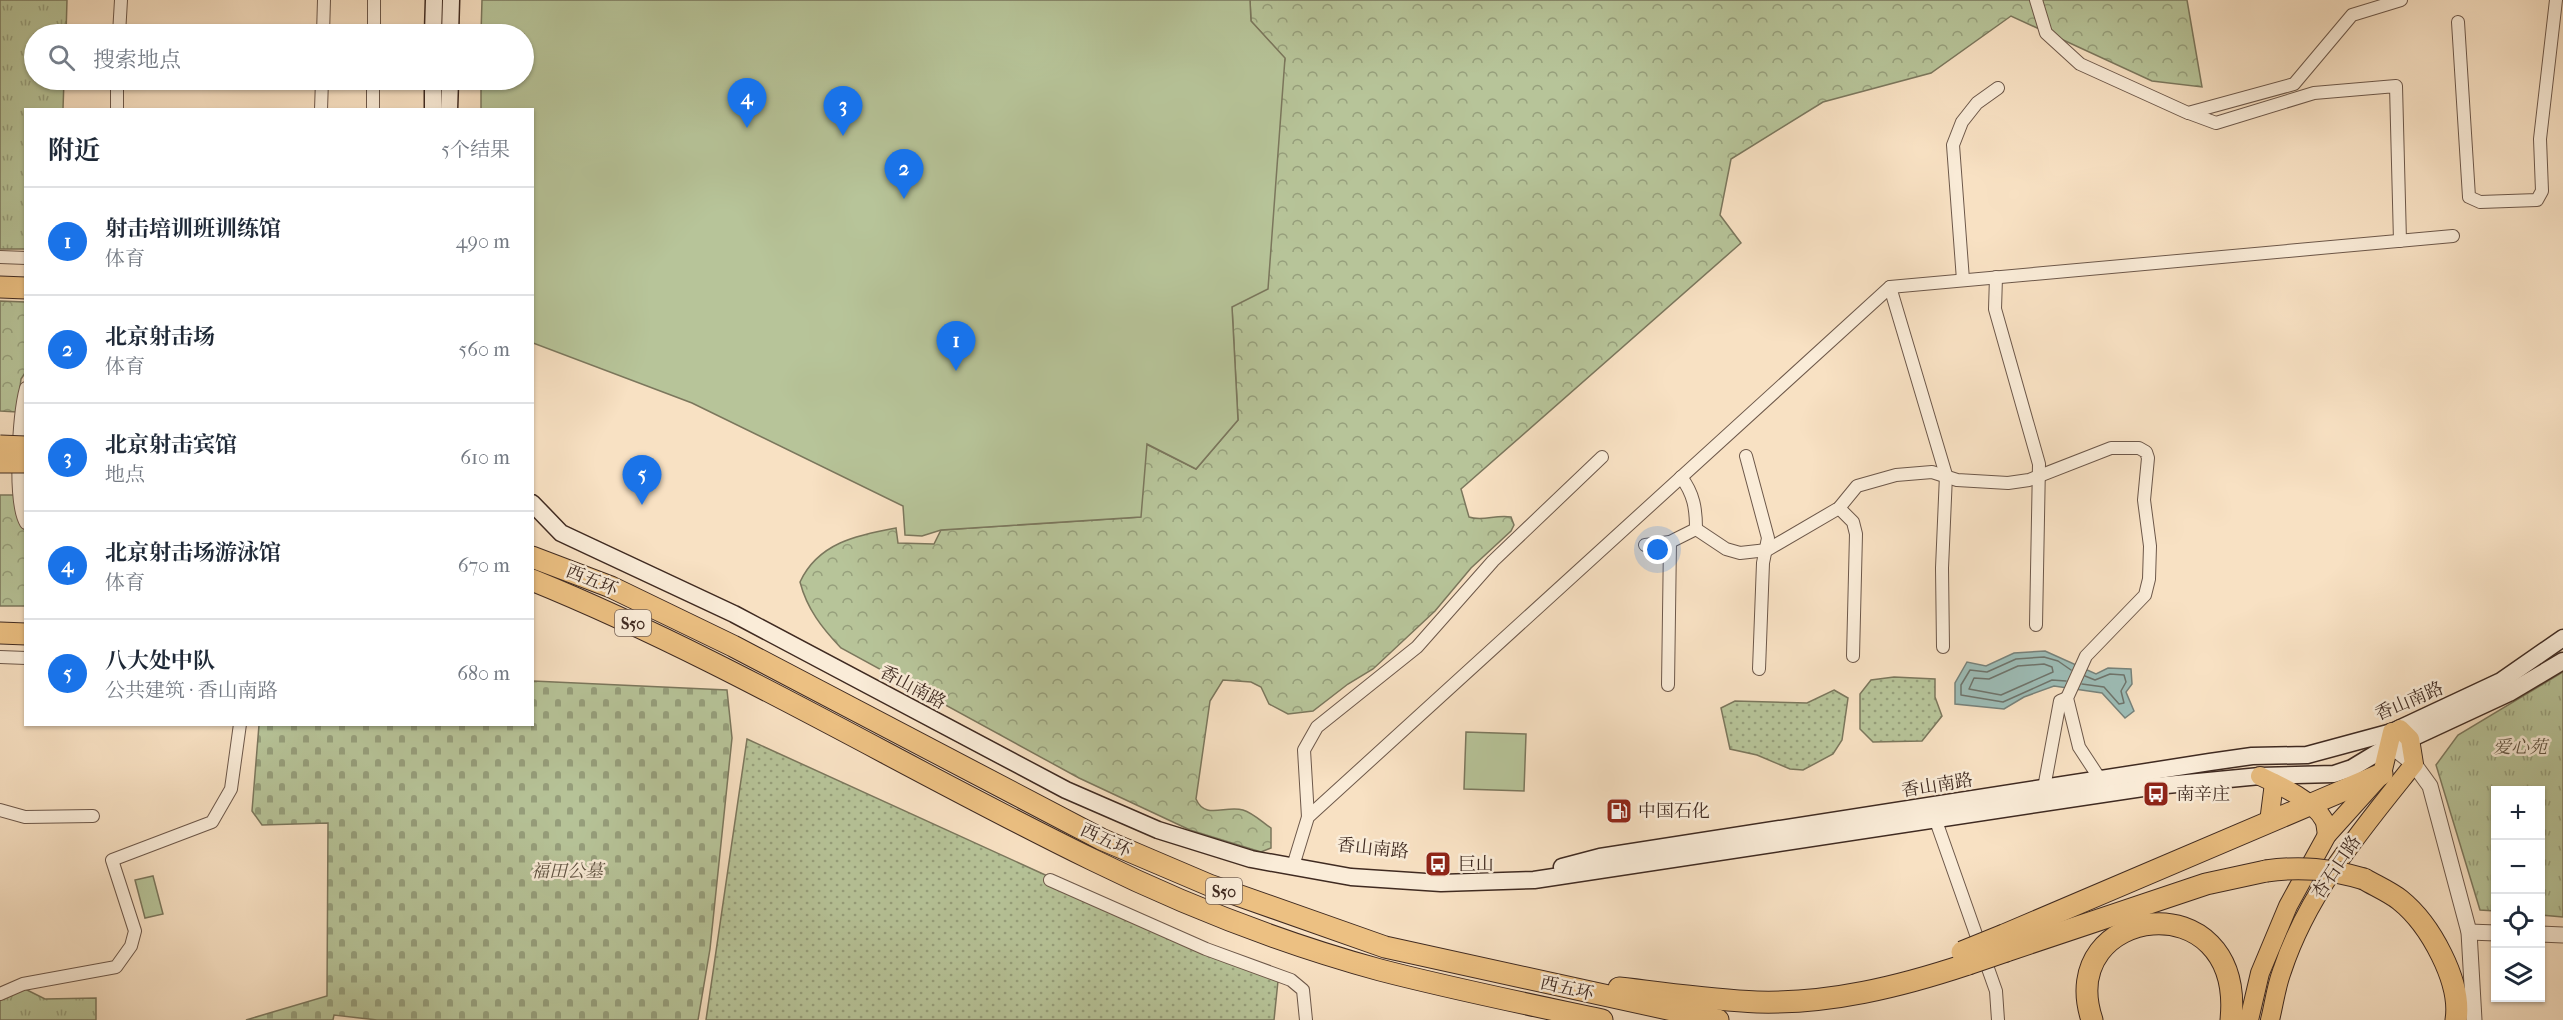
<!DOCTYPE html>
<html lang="zh">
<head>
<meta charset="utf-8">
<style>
  body { margin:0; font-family:"IM FELL French Canon","Noto Serif SC",serif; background:#f6f6f7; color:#1f2937 }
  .controls { position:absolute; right:18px; bottom:18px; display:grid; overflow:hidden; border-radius:0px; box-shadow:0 2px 4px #0004 }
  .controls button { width:54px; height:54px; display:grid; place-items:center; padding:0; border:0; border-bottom:2px solid #e0e1e3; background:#fff; color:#1f2937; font:30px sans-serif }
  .you { position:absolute; left:1658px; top:550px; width:21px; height:21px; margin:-15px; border:4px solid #fff; border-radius:50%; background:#1a73e8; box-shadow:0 0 0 9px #1a73e833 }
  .badge { display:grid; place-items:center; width:39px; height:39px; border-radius:50%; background:#1a73e8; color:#fff; font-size:20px; font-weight:700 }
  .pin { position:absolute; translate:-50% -50px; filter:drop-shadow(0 2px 3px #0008) }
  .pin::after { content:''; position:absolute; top:32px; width:21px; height:18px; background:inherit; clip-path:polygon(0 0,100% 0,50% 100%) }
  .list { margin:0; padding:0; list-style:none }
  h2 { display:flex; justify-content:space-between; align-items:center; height:78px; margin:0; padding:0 24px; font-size:26px }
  h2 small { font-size:20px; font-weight:400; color:#747a83 }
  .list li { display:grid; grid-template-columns:39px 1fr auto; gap:18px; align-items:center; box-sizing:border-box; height:108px; padding:0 24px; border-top:2px solid #e0e1e3 }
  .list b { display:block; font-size:22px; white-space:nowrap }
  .list p { margin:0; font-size:20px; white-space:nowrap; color:#747a83 }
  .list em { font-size:20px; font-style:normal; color:#747a83 }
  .icon { flex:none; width:33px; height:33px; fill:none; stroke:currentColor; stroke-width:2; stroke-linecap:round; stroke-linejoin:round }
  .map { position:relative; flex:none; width:2563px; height:1020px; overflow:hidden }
  .search { position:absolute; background:#fff; box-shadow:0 2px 4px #0004; left:24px; top:24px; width:510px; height:66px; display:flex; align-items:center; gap:15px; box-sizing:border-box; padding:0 21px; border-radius:33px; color:#747a83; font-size:22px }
  .panel { position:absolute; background:#fff; box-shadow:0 2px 4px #0004; left:24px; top:108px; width:510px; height:618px; border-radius:0px }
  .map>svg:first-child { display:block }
</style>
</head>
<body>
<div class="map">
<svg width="2563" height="1020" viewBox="0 0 2563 1020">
  <defs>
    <pattern id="grass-dots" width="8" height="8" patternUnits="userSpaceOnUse" patternTransform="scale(1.5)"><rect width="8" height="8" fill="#b7c499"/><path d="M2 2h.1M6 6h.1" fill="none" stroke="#969f7c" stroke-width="1.8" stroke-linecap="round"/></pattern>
    <pattern id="forest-crowns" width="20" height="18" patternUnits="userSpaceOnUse" patternTransform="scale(1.5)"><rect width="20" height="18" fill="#b7c499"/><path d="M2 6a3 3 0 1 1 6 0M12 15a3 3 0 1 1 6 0" fill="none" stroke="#969f7c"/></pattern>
    <pattern id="cemetery-stones" width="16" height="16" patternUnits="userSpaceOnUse" patternTransform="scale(1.5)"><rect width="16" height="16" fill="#b7c499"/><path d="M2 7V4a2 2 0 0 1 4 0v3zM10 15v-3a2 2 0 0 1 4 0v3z" fill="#969f7c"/></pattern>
    <pattern id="park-tufts" width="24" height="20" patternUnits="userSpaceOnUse" patternTransform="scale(1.5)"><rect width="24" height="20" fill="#b7c499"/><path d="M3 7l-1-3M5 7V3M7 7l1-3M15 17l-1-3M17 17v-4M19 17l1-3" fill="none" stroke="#969f7c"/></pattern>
  </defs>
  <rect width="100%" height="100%" fill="#f8e1c3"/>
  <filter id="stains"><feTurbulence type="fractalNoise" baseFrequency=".00333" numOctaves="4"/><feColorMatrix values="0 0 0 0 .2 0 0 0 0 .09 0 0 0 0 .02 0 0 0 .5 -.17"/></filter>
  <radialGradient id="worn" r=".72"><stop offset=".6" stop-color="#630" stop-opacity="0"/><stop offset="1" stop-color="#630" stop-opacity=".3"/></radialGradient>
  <g fill="url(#grass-dots)" stroke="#7b775d" stroke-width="1.5">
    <path d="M1894 677 1935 679V697L1942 716 1922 741 1873 742 1860 729V694L1871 680Z"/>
    <path d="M1834 690 1848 698 1842 740 1833 754 1803 770 1790 769 1757 755 1730 749 1721 708 1735 701 1807 703Z"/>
    <path d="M747 739 1278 981 1274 1020H706Z"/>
  </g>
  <g fill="url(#forest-crowns)" stroke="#7b775d" stroke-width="1.5">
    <path d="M1250 0H2187L2202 87 2152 81 2011 16 1931 73 1823 102 1731 159 1720 215 1741 243 1461 489 1469 517C1483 522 1496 514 1511 517L1514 525 1511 531 1471 568 1435 611 1373 669 1348 684 1313 711 1288 714 1269 704 1261 687 1251 682 1223 680 1210 701 1196 799C1205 820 1225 805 1243 810 1253 813 1262 822 1271 828V848L1261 852 1190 830 1079 778 841 648C822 628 807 609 800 582 818 543 857 535 896 528L898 543 934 544 941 530 1140 517 1146 444 1196 469 1238 420 1232 307 1285 59 1251 21Z"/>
    <path d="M0 301 25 302V373L21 379 17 412 0 411Z"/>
    <path d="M0 495H14L16 512 25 531V606H0Z"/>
  </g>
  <path fill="url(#cemetery-stones)" stroke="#7b775d" stroke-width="1.5" d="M533 681 727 690 732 738 710 949 698 1020H377L334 1015 333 1020H246L327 996 328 823 262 825 252 811 259 725 532 724Z"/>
  <g fill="url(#park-tufts)" stroke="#7b775d" stroke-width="1.5">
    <path d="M0 0H67L66 34H34V80H64L63 109 26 110 25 249H0Z"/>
    <path d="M2563 672V917L2541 915 2540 790H2496L2495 911 2480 910 2436 765 2458 735Z"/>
    <path d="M25 989 45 999 96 998V1020H0V999Z"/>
  </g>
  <g fill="#b7c499" stroke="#7b775d" stroke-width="1.5">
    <path d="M482 0H1250L1251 21 1285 58 1268 289 1232 307 1238 420 1196 469 1147 444 1141 517 941 530 922 536 905 535 903 506 692 403 533 343 532 110 481 109V80H524V34H481Z"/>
    <path d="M1466 732 1526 734 1524 791 1464 789Z"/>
    <path d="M153 876 163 914 145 918 135 880Z"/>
  </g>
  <path fill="#9dbdb7" stroke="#77827b" stroke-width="1.5" d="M2045 651 2096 674 2108 668 2131 669 2132 684 2126 692 2134 711 2125 718 2102 693 2054 686 2024 697 2004 709 1955 704V683L1967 662 1986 666 2014 653Z"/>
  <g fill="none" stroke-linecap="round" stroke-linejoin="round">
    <g stroke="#6e746c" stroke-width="1.5">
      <path d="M2044 664 2052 667 2053 672 2001 695 1969 689 1974 678 1989 679 2018 666Z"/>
      <path d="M2066 681 2052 680 2003 702 1961 695V685L1970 670 1987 672 2016 659 2044 657 2058 661 2071 670"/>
      <path d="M2082 684 2104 687 2119 704 2124 703 2121 691 2126 682 2124 675 2110 674 2095 680 2085 676"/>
    </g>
    <g stroke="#6d584a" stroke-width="14">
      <g id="minor">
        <path d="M2036 0 2046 33 2080 64 2188 113 2294 84 2352 15 2401 0"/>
        <path d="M2458 22 2469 197 2480 202 2537 200 2542 191 2540 139 2556 0"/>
        <path d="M119 34 121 0"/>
        <path d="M323 34 324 0"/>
        <path d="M374 34V0"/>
        <path d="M117 80V110"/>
        <path d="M321 110 322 80"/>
        <path d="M373 110V80"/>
        <path d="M2189 113 2216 123 2314 93 2396 86 2400 241"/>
        <path d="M0 257 26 258"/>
        <path d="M1996 277 1995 309 2039 464 2036 625"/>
        <path d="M1963 280 1953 145 1962 122 1977 103 1998 88"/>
        <path d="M1890 287 1946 475 1942 568 1943 647"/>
        <path d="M26 388C19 414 13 502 26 523"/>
        <path d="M1746 456 1768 538 1763 563 1759 669"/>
        <path d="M1839 508 1853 522 1856 534 1853 656"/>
        <path d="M1696 529 1726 549 1740 553 1767 550 1839 508 1857 486 1896 475 1932 472 1957 480 2008 483 2029 480 2111 448H2139L2146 452 2148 458 2144 500 2150 546 2149 579 2145 595 2086 656 2067 698 2079 747 2100 779"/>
        <path d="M1645 545 1670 542 1696 529C1696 509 1694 494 1681 477"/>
        <path d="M0 657 26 658"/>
        <path d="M1668 685 1670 542"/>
        <path d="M2044 788 2060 701 2067 698"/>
        <path d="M0 810 25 817 93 816"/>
        <path d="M1308 817 1304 750 1317 727 1417 647 1493 561 1602 457"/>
        <path d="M1936 821 1996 991 1998 1020"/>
        <path d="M1293 866 1308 817 1890 287 2453 236"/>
        <path d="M1050 880 1206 949 1291 980 1303 990 1306 1020"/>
        <path d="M0 994 23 984 116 967 131 946 135 931 112 860 212 822 231 789 240 724"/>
      </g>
    </g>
    <g stroke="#6d584a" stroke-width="17">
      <g id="tertiary">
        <path d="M2390 745 2414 764 2430 786 2469 932 2474 1020"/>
        <path d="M2469 932 2496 933"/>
        <path d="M2540 934 2563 935"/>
      </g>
    </g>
    <g stroke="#3f2a21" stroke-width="19">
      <g id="secondary">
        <path d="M433 34 434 0"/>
        <path d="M450 34 451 0"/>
        <path d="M433 110V80"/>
        <path d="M449 110 450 80"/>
        <path d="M532 503 561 533 734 614 1066 790 1158 830 1251 859 1351 877 1441 883 1534 880 2156 786 2260 776 2334 774 2352 768 2390 745 2410 739 2509 693 2563 661"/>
        <path d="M1562 867 1600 857 2210 762 2252 756 2307 755 2392 732 2501 681 2563 638"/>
      </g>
    </g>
    <g stroke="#3f2a21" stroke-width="20">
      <g id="primary">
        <path d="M2260 776C2279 785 2314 801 2324 820 2326 824 2326 830 2327 835"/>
        <path d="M2269 822 2274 783"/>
        <path d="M2249 1020 2260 973 2288 906 2327 835 2382 774 2392 732"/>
        <path d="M2270 1020C2274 1004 2276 987 2282 971 2308 892 2362 829 2414 764L2410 739 2400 729"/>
      </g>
    </g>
    <g stroke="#3f2a21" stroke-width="23">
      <g id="motorway">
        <path d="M0 287 26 288"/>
        <path d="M532 557 611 587 733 646 1101 839 1209 885 1385 947 1718 1020"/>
        <path d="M532 580C726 659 904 768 1091 859 1182 904 1281 943 1380 970 1453 989 1527 1004 1602 1020"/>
        <path d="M0 633 26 634"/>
        <path d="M2364 879C2376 886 2390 892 2400 900 2430 924 2462 982 2456 1020"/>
        <path d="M2004 935 2382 774"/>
        <path d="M2006 951 2206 884 2266 871"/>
        <path d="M1619 988C1665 993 1711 1000 1757 1002 1829 1004 1899 987 1968 964"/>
        <path d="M2092 1020C2054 905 2245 879 2231 1020"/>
      </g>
    </g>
    <use href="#minor" stroke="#faecd8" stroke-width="12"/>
    <use href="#tertiary" stroke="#faecd8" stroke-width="15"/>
    <use href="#secondary" stroke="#faecd8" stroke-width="16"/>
    <use href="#primary" stroke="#ecc082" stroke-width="18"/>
    <use href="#motorway" stroke="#ecc082" stroke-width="21"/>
    <g stroke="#3f2a21" stroke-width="23" stroke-linecap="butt">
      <g id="motorway-bridge">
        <path d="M0 446 26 447"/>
        <path d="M0 462H26"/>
        <path d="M2266 871C2301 866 2330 869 2364 879"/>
        <path d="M1962 952 2004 935"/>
        <path d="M1968 964 2006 951"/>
      </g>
    </g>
    <use href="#motorway-bridge" stroke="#ecc082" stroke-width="21"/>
  </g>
  <defs>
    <g id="bus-square" transform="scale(1.35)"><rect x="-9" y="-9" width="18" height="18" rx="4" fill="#8f2418" stroke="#faecd8"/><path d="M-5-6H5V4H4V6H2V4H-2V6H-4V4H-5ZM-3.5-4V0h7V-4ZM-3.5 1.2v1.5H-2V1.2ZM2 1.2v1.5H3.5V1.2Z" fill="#fff"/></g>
    <g id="fuel-square" transform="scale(1.35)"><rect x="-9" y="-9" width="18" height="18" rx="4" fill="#8f2418" stroke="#faecd8"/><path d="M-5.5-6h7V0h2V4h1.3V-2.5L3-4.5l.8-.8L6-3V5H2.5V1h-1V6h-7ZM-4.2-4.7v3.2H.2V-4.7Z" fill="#fff"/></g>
  </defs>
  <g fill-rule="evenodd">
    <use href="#bus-square" x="2156" y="794"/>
    <use href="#fuel-square" x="1619" y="811"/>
    <use href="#bus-square" x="1438" y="864"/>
  </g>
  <g text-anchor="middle" stroke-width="5" stroke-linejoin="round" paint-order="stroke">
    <g fill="#faecd8" stroke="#776458" stroke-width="1.5">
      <rect x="615" y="610" width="36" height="26" rx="4.5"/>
      <rect x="1206" y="878" width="36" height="26" rx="4.5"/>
    </g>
    <g font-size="16" font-weight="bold" fill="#3f2a21">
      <text x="633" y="629">S50</text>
      <text x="1224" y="897">S50</text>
    </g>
    <g font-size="18" fill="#3f2a21" stroke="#faecd8">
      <text transform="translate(592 580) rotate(22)" y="6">西五环</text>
      <text transform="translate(913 687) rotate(28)" y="6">香山南路</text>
      <text transform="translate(2409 701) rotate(-23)" y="6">香山南路</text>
      <text transform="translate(1937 785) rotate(-9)" y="6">香山南路</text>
      <text transform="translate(1106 840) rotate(25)" y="6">西五环</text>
      <text transform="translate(1373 848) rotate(6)" y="6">香山南路</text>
      <text transform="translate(2336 867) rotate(-56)" y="6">杏石口路</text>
      <text transform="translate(1567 988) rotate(13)" y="6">西五环</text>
    </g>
    <g font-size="18" font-style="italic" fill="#5d503f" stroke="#faecd8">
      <text x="2520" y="753">爱心苑</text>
      <text x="567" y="877">福田公墓</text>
    </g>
    <g font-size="18" fill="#3f2a21" stroke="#faecd8" text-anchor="start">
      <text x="2176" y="800">南辛庄</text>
      <text x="1638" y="817">中国石化</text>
      <text x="1458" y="870">巨山</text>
    </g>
  </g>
  <rect width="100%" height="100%" filter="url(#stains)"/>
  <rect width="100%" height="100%" fill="url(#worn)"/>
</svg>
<div class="controls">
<button>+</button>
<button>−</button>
<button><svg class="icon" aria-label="locate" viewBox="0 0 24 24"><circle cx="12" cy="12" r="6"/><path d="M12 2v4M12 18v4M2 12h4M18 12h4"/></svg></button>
<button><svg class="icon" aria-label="layers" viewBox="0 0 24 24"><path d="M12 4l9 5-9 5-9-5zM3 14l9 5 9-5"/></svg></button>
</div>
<div class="you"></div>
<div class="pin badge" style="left:956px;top:371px">1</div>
<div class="pin badge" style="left:904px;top:199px">2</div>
<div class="pin badge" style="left:843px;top:136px">3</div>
<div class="pin badge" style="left:747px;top:128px">4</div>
<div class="pin badge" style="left:642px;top:505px">5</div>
<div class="search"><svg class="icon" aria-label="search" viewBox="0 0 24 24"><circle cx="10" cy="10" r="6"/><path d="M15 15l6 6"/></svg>搜索地点</div>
<section class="panel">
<h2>附近<small>5个结果</small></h2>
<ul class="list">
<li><span class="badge">1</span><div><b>射击培训班训练馆</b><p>体育</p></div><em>490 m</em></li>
<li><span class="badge">2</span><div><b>北京射击场</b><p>体育</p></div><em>560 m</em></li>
<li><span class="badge">3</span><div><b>北京射击宾馆</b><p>地点</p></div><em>610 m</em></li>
<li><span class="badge">4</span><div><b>北京射击场游泳馆</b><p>体育</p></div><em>670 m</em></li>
<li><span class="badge">5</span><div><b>八大处中队</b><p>公共建筑 · 香山南路</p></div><em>680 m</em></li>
</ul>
</section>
</div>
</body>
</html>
